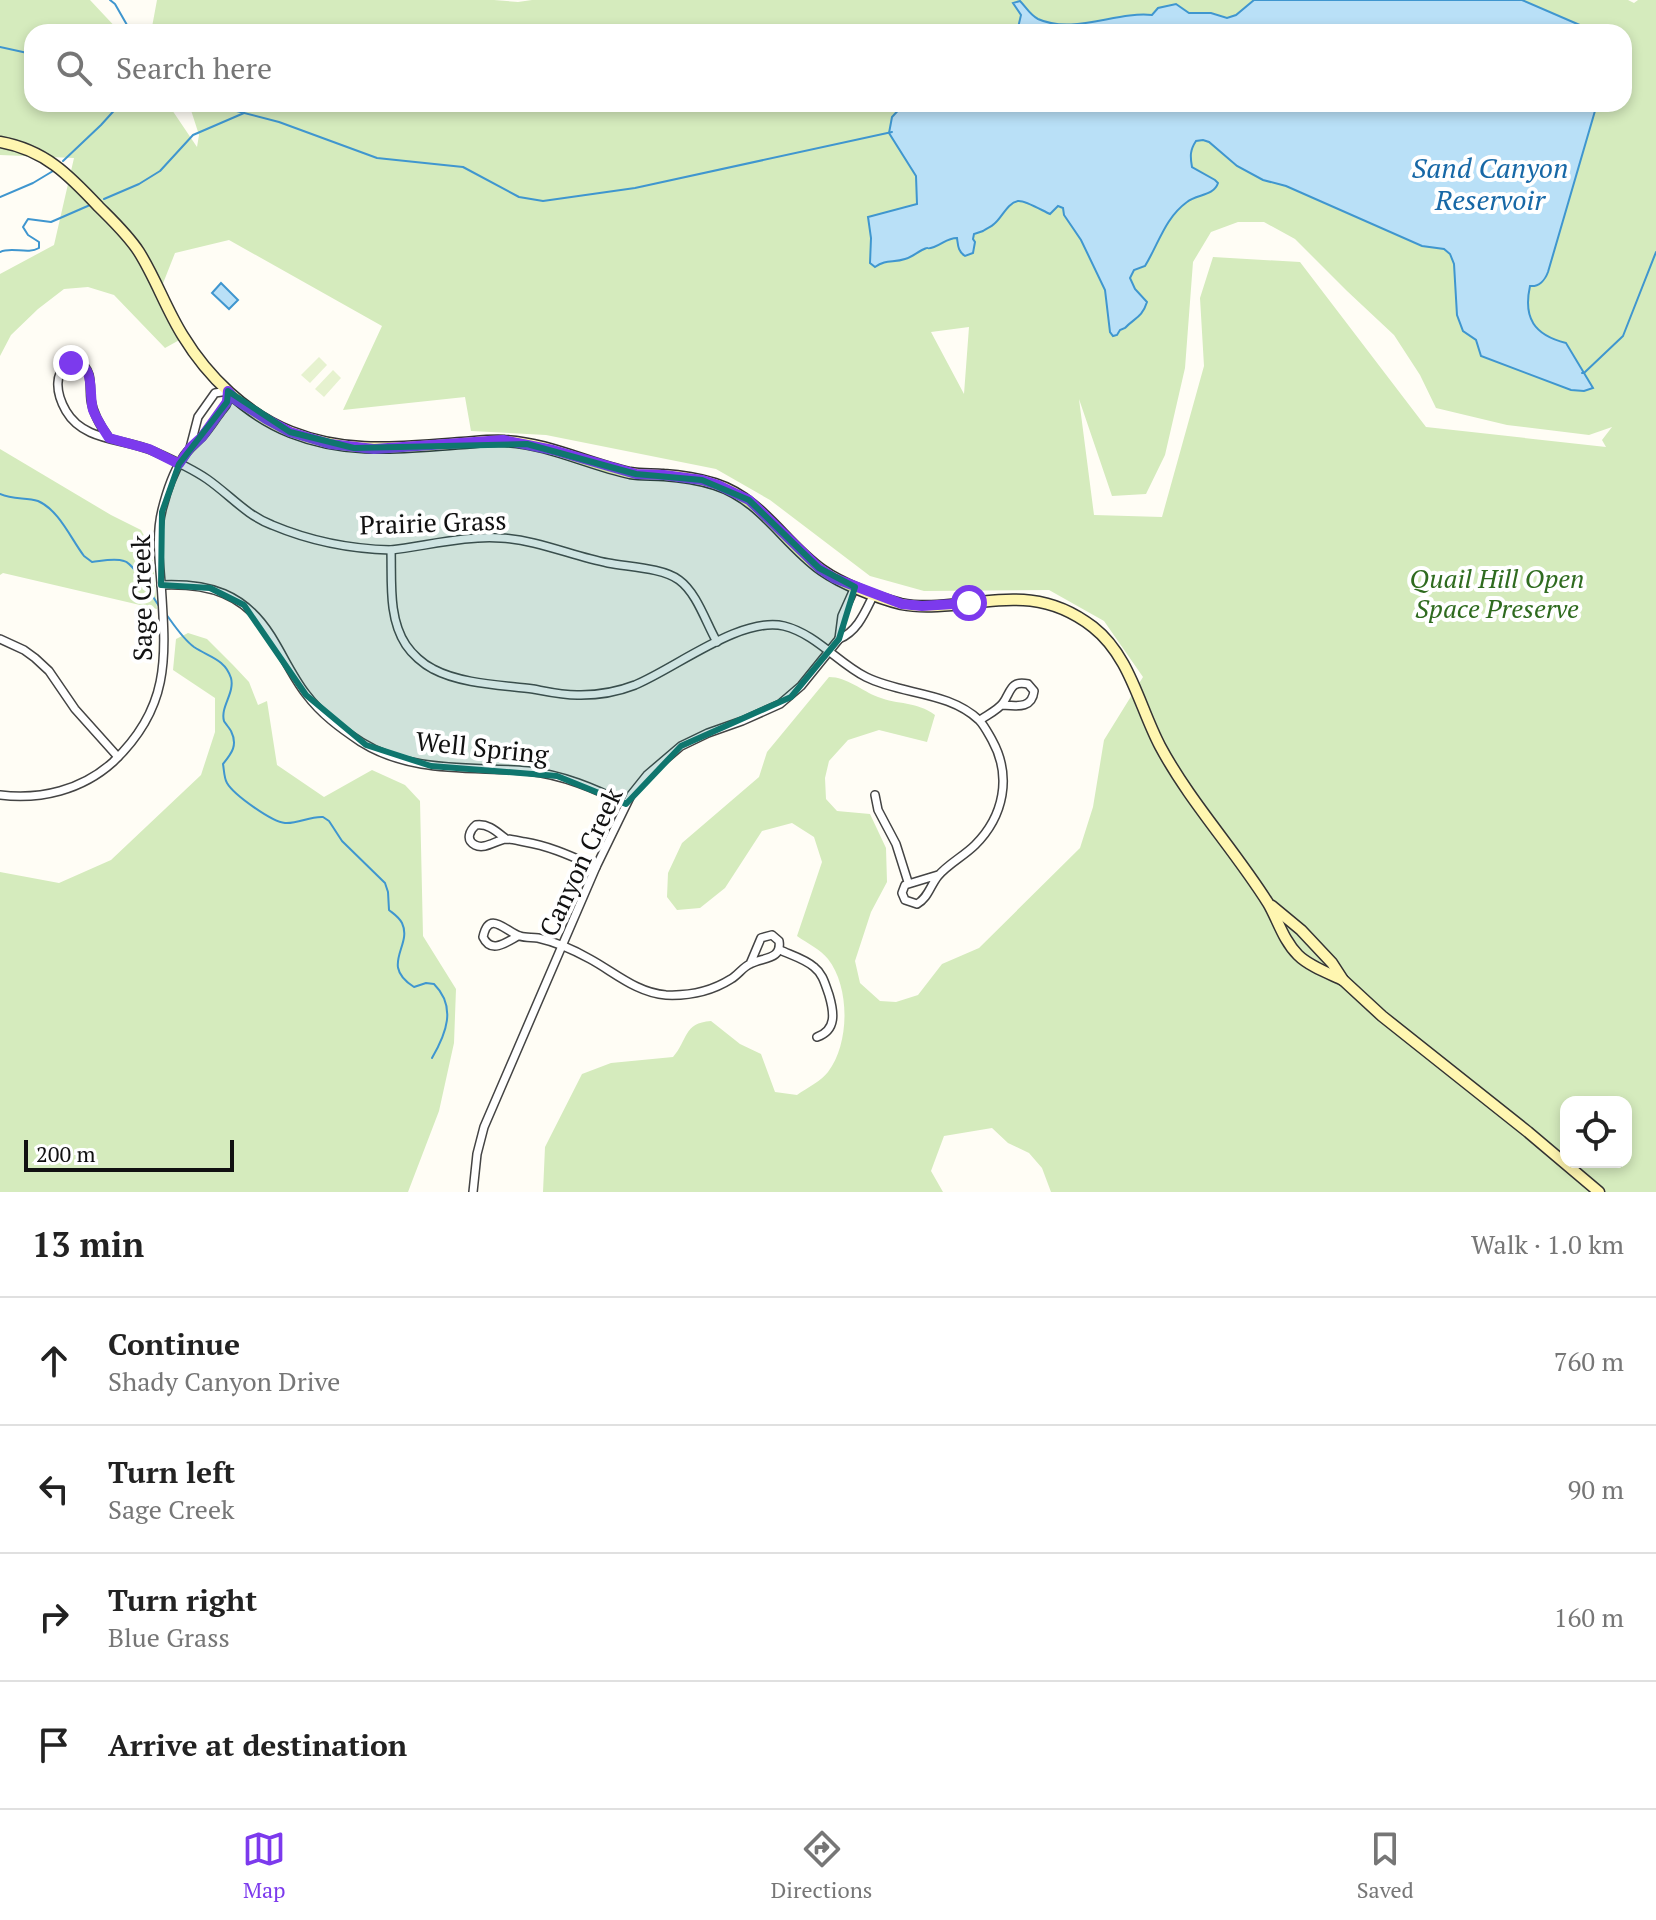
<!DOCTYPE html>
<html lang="en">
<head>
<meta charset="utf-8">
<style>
  body { margin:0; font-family:"PT Serif",serif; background:#f6f6f6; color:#222 }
  .controls { position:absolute; right:24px; bottom:24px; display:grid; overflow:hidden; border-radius:16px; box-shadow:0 4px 12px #0003 }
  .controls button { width:72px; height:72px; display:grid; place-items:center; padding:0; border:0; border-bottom:2px solid #e0e0e0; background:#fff; color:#222; font:40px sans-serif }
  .scale { position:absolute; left:24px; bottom:20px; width:210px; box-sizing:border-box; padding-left:8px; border:4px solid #111; border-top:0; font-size:22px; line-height:28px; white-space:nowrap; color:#111; -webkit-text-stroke:6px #fff; paint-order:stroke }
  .stop { position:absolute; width:24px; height:24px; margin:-18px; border:6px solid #7c3aed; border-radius:50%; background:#fff }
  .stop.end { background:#7c3aed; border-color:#fff; box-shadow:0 2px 8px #0008 }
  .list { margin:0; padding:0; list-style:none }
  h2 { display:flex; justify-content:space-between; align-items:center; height:104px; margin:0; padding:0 32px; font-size:34px }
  h2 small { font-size:26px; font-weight:400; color:#767676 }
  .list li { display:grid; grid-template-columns:52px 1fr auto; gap:24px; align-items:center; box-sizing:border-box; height:128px; padding:0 32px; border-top:2px solid #e0e0e0 }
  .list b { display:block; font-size:30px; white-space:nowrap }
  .list p { margin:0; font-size:26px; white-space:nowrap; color:#767676 }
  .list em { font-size:26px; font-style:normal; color:#767676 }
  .icon { flex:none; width:44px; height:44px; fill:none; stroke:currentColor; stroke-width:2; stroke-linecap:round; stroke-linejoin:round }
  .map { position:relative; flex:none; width:1656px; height:1192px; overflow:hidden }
  .search { position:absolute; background:#fff; box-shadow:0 4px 12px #0003; left:24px; right:24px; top:24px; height:88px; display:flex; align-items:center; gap:20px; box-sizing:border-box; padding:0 28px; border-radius:24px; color:#767676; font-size:30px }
  .sheet { height:616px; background:#fff }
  nav { display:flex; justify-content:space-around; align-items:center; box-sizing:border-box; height:112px; border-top:2px solid #e0e0e0; background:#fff; font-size:22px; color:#767676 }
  nav a { display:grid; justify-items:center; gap:4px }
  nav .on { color:#7c3aed }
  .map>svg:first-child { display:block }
</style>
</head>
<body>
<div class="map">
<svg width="1656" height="1192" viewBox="0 0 1656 1192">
  <rect width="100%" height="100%" fill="#fffdf5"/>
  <g fill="#d5ebbd" fill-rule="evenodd">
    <path d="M0 0H90L120 32H32V104H168L197 147 199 135 189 104H1624V32H154L152 27 157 0H494L518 2 532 0H1628L1634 3 1638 0H1656V1192H1051L1042 1168 1029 1153 1008 1143 992 1128 944 1136 931 1171 943 1192H543L545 1147 582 1074 611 1063 673 1057C688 1040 683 1023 711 1021L740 1044 761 1054 775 1092 797 1095C807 1088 821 1081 828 1072 850 1043 850 987 828 959 821 950 807 943 797 936L822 862 814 837 792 823 762 831 725 888 700 908 677 910 667 897 668 873 682 843 759 777 767 752 829 677C847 677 862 691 878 697 898 705 916 701 935 715L927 742 879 730 848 740 829 761 825 778 826 799 837 811 870 814 886 848 887 882 871 912 855 961 860 983 880 1001 896 1002 918 995 942 964 979 948 1080 848 1093 807 1104 740 1143 677 1104 621 1049 590 924 591 870 576 770 500 716 469 546 435 471 431 465 397 343 410 382 326 229 240 175 253 160 291 183 338 165 348 114 295 88 287 64 289 38 309 11 335 0 356V274L54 245 74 158 0 155ZM1238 222H1264L1295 239 1347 291 1394 335 1420 375 1436 408 1507 425 1589 435 1612 427 1602 440 1606 447 1426 427 1300 262 1213 257 1200 298 1204 366 1162 517 1094 515 1079 399 1112 496 1146 494 1165 455 1185 368 1193 262 1211 232ZM969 327 964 394 931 332ZM1566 1102H1626V1162H1566Z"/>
    <path d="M0 449 111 515 141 530 152 550 157 609 3 573 0 575Z"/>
    <path d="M188 633 207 639 233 665 249 682 258 705 267 701 277 765 324 797 372 770 405 785 420 801 423 936 456 989 454 1043 439 1111 408 1192H0V872L59 883 111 860 201 775 215 732V698L173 670 176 639Z"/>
  </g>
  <g fill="#e6f2cf">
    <path d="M319 357 327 365 310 383 301 375Z"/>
    <path d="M333 370 341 378 324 397 315 389Z"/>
  </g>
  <g fill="#b9e0f7" stroke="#3f96cf" stroke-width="2">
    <path d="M1254 0H1522L1596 32H1017L1021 15 1013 3 1020 1C1026 7 1030 15 1038 19 1073 35 1117 11 1152 15L1158 8 1176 4 1189 13H1211L1227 18 1236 15Z"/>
    <path d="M904 104H1597L1548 272C1545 280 1539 287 1530 286 1523 318 1534 335 1566 343L1593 388 1584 391 1571 390 1481 356 1476 340 1463 331 1457 315 1454 264 1450 254 1444 249 1422 246 1286 186 1263 180 1237 166 1209 142 1203 140 1196 141C1190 150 1190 156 1192 167L1215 180 1218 183C1214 196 1197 194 1187 202 1165 218 1159 243 1145 266L1134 270 1130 278 1135 289 1147 302C1142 318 1134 318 1125 328L1120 330 1117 335 1113 336 1110 332 1105 290 1081 240 1064 215 1063 208 1058 206 1050 214C1043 211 1025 200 1018 201 1007 203 1002 218 994 224 991 227 987 228 983 231L974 234 973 239 975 242 973 253 965 256C958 252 958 245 957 238 947 238 943 244 934 247 923 251 932 245 922 250 916 253 912 257 905 259 893 263 886 259 875 267L870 263 871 238 868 217 917 204 916 176 889 133 892 117Z"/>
    <path d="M221 283 238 300 229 309 212 293Z"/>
  </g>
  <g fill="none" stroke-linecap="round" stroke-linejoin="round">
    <g stroke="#3f96cf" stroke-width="2">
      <path d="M110 0 115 4 131 32"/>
      <path d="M0 47 32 54"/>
      <path d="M209 104 279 122 377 158 463 167 519 197 543 201 635 188 892 132"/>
      <path d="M63 161 101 125 120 104"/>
      <path d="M0 197 33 183 53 171"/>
      <path d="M104 199 139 184 160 171 193 135 244 113"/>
      <path d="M0 252C12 246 27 255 39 248V242L28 235 23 227 28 219 51 222 90 205"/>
      <path d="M1582 373H1584L1623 336 1656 252"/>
      <path d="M0 494C13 500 26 497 38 501 59 510 71 539 84 556L92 562C102 561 114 558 124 561 134 563 152 596 159 606"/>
      <path d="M166 614C174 625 183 639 194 647 209 657 225 659 231 678 235 693 220 707 224 721 225 723 230 729 231 731 238 745 232 753 223 764 224 769 224 778 227 783 234 795 272 822 285 823 298 824 310 816 323 817L329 821 342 841 385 883 388 892 389 910C394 914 399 917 402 923 413 946 379 965 414 987L426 983 434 984C457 1007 446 1034 432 1058"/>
    </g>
    <g stroke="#444" stroke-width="10">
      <g id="street">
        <path d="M109 438C101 427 93 414 91 400 90 392 91 383 89 375 81 348 41 367 66 411 84 442 124 438 153 451 171 459 191 468 207 479 230 495 246 515 272 525 310 541 350 549 391 550 425 546 469 535 501 538 538 540 572 556 608 563 629 567 663 568 679 580 697 593 706 623 717 642"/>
        <path d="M391 550C392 581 388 618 406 645 412 654 423 664 433 669 461 684 502 685 533 689 549 692 566 696 581 695 600 695 617 692 635 685 676 668 741 616 784 626 816 634 838 663 866 677 902 695 948 691 979 720 984 725 988 733 992 740 1012 776 1004 816 975 845 964 856 948 864 938 876 930 886 928 898 917 904L905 900 902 893 905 885 938 875"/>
        <path d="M161 585C209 583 244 593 271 636 283 655 292 676 306 694 321 714 340 728 361 742 412 774 471 766 528 771 563 775 594 788 626 804"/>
        <path d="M0 639 24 650 35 658 49 671 75 709 118 757"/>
        <path d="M839 639 842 616 855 587"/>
        <path d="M980 720C987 715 998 710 1003 703 1011 692 1010 680 1028 684L1034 691C1032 709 1017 706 1002 705"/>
        <path d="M0 795C41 800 82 790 113 762 171 707 166 657 161 583 159 559 156 534 162 510 166 494 173 473 182 459 187 450 194 445 202 437 208 430 214 421 220 413 222 409 226 407 227 403 228 401 228 393 228 391L215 393 198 417 190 448"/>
        <path d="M875 795 878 810 896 844 908 882"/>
        <path d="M506 839C497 832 488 823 476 825 470 830 465 840 475 845 485 850 496 840 506 839 511 839 519 841 525 842 550 846 573 857 596 867"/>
        <path d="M518 936C505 943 491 954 483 937 489 908 507 933 520 936 526 938 532 937 538 938 556 942 574 950 590 959 614 972 637 993 666 995 689 996 712 991 731 979 738 975 743 967 750 964 763 957 782 960 779 941L772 935 761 938 750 964"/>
        <path d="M780 950C791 955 805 959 814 967 823 974 825 984 829 995 834 1012 837 1030 817 1037"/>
        <path d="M473 1192 477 1154 484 1127 596 867 631 795 647 775 681 746 708 733 742 721 780 704 801 686 839 639C858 631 865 612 874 594"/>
      </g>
    </g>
    <g stroke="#333" stroke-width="13">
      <g id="secondary">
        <path d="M0 142C45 150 69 175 99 207 113 221 128 235 139 252 156 279 166 309 183 336 208 377 246 414 291 432 349 455 401 447 462 443 476 442 491 440 505 441 548 443 588 464 630 473 641 475 653 474 664 475 681 476 699 479 715 484 762 499 784 543 822 570 842 584 877 598 901 604 921 608 942 606 961 604 1012 598 1049 593 1093 627 1130 656 1139 706 1160 746 1190 802 1234 849 1268 903 1278 920 1283 940 1298 955 1309 966 1328 973 1343 980"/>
        <path d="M1272 906 1301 930 1332 963 1343 980 1382 1016 1528 1132 1599 1192"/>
      </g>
    </g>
    <use href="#street" stroke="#fff" stroke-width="7"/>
    <use href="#secondary" stroke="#fff6b0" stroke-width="10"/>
  </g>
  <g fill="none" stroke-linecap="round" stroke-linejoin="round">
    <path stroke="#7c3aed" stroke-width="10" d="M71 363C97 364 88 392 93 410 97 420 103 429 109 438L149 449 179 464 190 448 202 437 227 402 228 391 236 400 266 419 290 432 330 444 374 449 503 440 553 450 636 474 664 475 702 480 718 485 749 500 819 568 834 578 902 604 922 606 969 603"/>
  </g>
  <path fill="#0f766e" fill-opacity="0.2" stroke="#0f766e" stroke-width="6" stroke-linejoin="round" d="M228 391 290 432 354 448 527 444 636 474 702 480 749 500 819 568 855 587 839 639 791 697 681 746 626 804 557 776 431 766 366 745 306 695 244 605 210 588 161 585 162 512 179 464 227 402Z"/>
  <g text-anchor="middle" stroke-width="8" stroke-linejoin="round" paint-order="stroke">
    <g font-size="26" fill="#111" stroke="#fff">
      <text transform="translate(433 523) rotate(-2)" y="9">Prairie Grass</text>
      <text transform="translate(142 598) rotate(-91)" y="9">Sage Creek</text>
      <text transform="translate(482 748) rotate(6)" y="9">Well Spring</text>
      <text transform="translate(581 862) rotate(-65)" y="9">Canyon Creek</text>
    </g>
    <g font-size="26" font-style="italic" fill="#2f6b1f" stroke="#fff">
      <text x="1497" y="588">Quail Hill Open<tspan x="1497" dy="30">Space Preserve</tspan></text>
    </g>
    <g font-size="28" font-style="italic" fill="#1768a6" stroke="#fff">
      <text x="1490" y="178">Sand Canyon<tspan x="1490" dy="32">Reservoir</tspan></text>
    </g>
  </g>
</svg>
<div class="controls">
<button><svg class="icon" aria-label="locate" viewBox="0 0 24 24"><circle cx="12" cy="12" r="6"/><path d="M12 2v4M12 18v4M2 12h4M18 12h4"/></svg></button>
</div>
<div class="scale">200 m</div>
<div class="stop" style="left:969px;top:603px"></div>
<div class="stop end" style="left:71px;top:363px"></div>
<div class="search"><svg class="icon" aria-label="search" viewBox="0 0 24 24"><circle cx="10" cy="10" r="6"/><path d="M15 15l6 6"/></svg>Search here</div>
</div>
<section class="sheet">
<h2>13 min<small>Walk · 1.0 km</small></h2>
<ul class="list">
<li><svg class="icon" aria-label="ahead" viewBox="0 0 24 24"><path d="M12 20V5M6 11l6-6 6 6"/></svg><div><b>Continue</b><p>Shady Canyon Drive</p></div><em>760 m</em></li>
<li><svg class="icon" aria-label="left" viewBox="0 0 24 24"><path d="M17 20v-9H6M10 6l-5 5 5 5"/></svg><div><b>Turn left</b><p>Sage Creek</p></div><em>90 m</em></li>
<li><svg class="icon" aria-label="right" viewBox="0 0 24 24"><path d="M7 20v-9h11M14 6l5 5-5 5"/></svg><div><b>Turn right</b><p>Blue Grass</p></div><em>160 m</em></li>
<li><svg class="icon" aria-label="arrive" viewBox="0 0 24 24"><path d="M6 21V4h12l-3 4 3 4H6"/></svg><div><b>Arrive at destination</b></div></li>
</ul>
</section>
<nav>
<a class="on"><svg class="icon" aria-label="map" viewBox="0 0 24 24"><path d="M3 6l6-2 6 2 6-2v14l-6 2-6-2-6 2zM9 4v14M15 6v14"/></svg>Map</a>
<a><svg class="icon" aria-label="directions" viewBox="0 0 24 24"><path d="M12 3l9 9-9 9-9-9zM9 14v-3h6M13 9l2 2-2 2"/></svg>Directions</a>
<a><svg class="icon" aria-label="saved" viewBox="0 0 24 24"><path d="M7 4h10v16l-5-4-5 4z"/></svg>Saved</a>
</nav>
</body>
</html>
